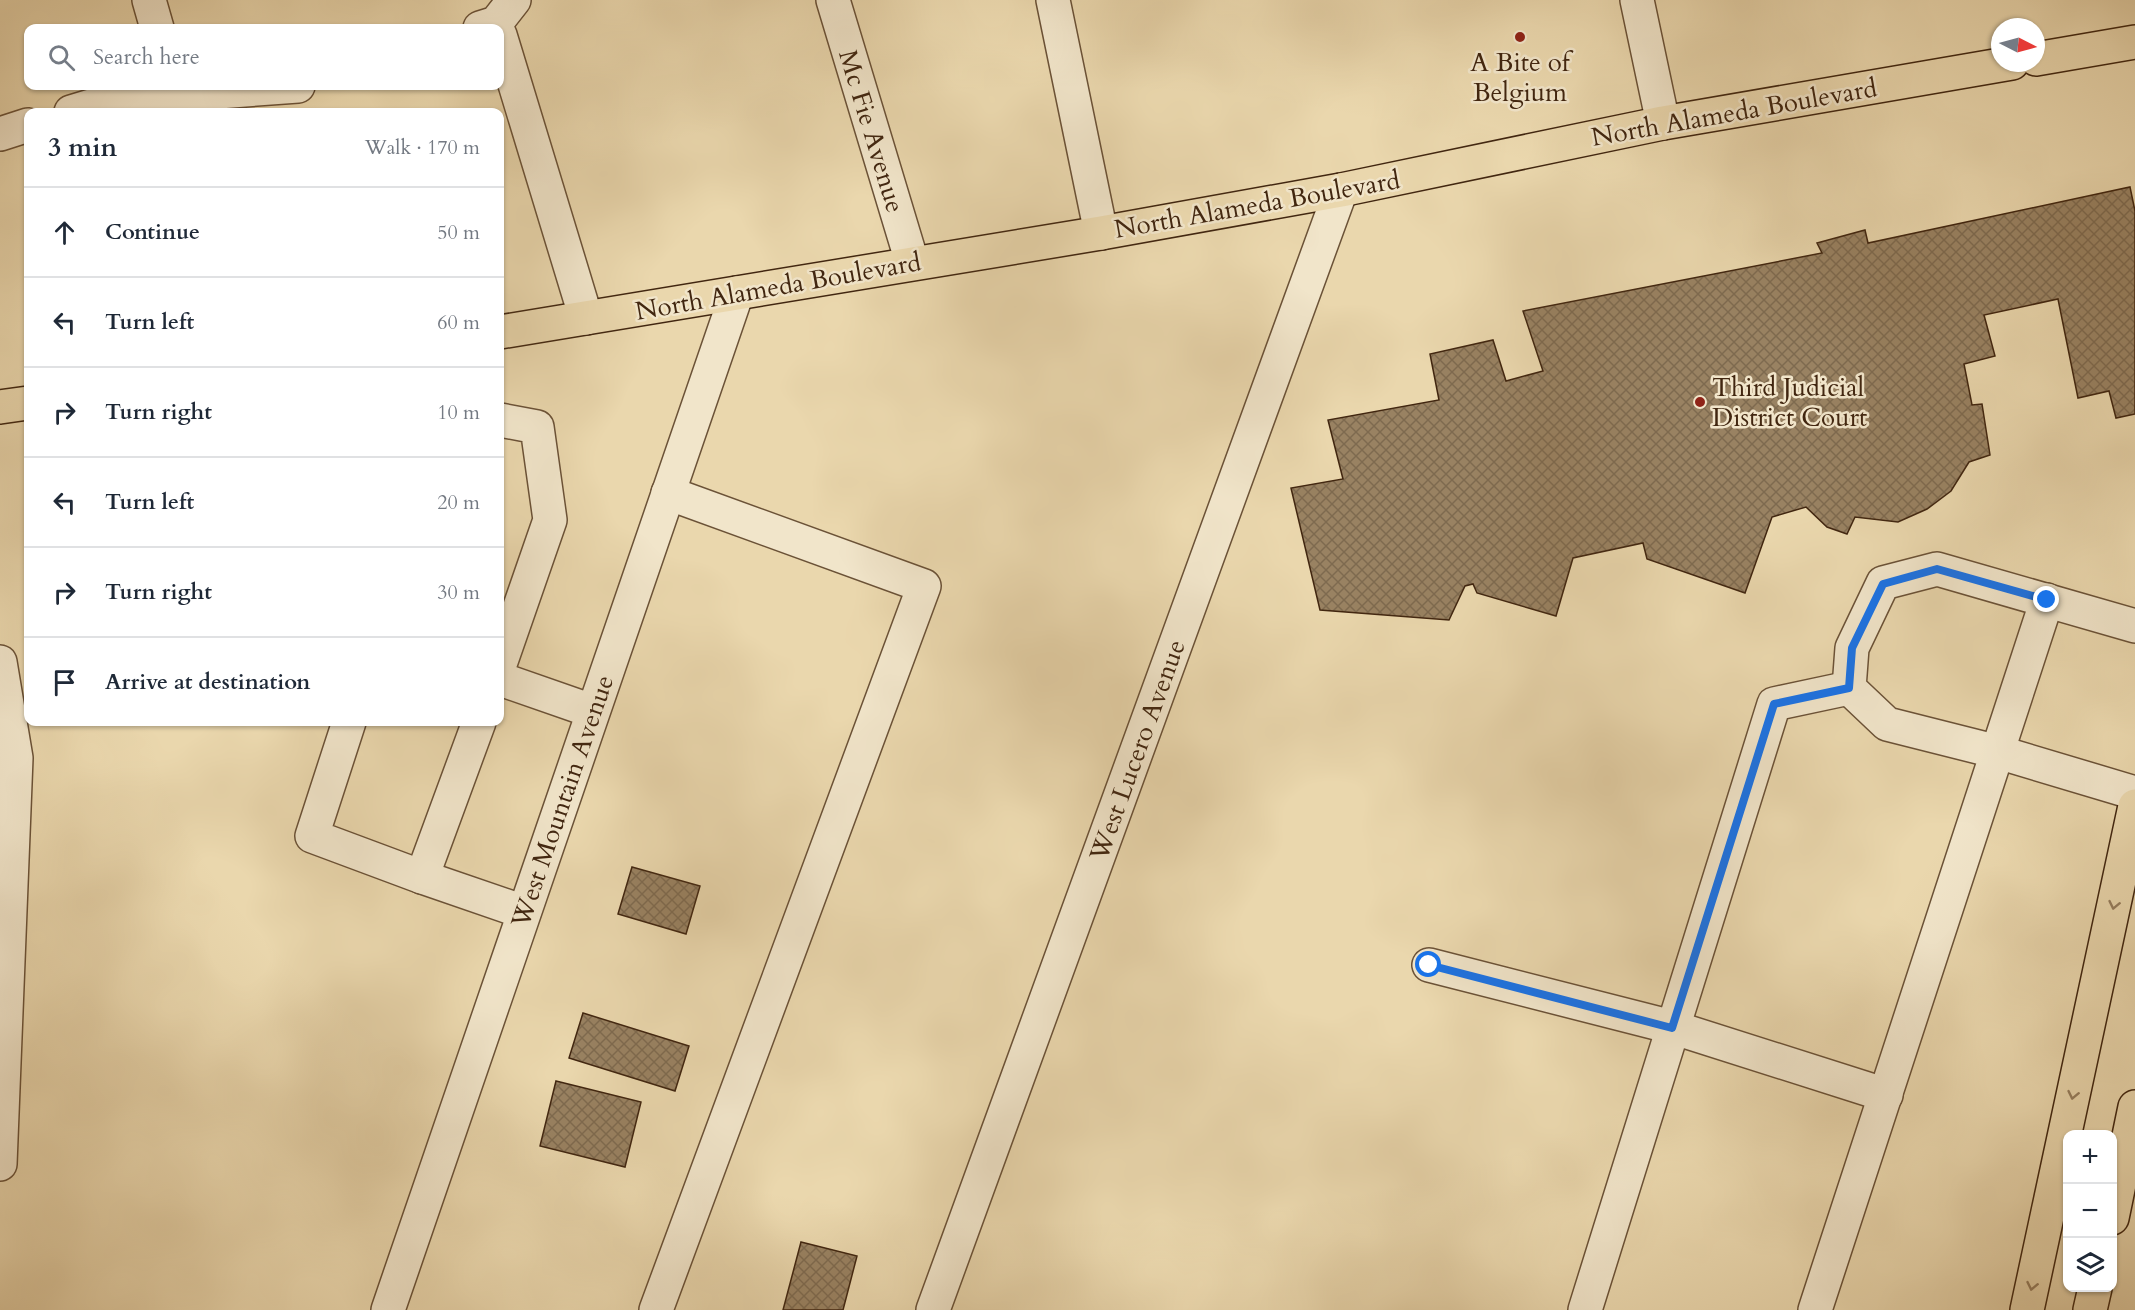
<!DOCTYPE html>
<html lang="en">
<head>
<meta charset="utf-8">
<style>
  body { margin:0; font-family:Cardo,serif; background:#f6f6f7; color:#1f2937 }
  .controls { position:absolute; right:18px; bottom:18px; display:grid; overflow:hidden; border-radius:12px; box-shadow:0 2px 4px #0004 }
  .controls button { width:54px; height:54px; display:grid; place-items:center; padding:0; border:0; border-bottom:2px solid #e0e1e3; background:#fff; color:#1f2937; font:30px sans-serif }
  .compass { position:absolute; left:1991px; top:18px; width:54px; height:54px; border-radius:50%; background:#fff; box-shadow:0 2px 4px #0004; rotate:96deg }
  .stop { position:absolute; width:18px; height:18px; margin:-14px; border:4px solid #1a73e8; border-radius:50%; background:#fff }
  .stop.end { background:#1a73e8; border-color:#fff; box-shadow:0 2px 6px #0008 }
  .list { margin:0; padding:0; list-style:none }
  h2 { display:flex; justify-content:space-between; align-items:center; height:78px; margin:0; padding:0 24px; font-size:26px }
  h2 small { font-size:20px; font-weight:400; color:#747a83 }
  .list li { display:grid; grid-template-columns:39px 1fr auto; gap:18px; align-items:center; box-sizing:border-box; height:90px; padding:0 24px; border-top:2px solid #e0e1e3 }
  .list b { display:block; font-size:22px; white-space:nowrap }
  .list em { font-size:20px; font-style:normal; color:#747a83 }
  .icon { flex:none; width:33px; height:33px; fill:none; stroke:currentColor; stroke-width:2; stroke-linecap:round; stroke-linejoin:round }
  .map { position:relative; flex:none; width:2135px; height:1310px; overflow:hidden }
  .search { position:absolute; background:#fff; box-shadow:0 2px 4px #0004; left:24px; top:24px; width:480px; height:66px; display:flex; align-items:center; gap:15px; box-sizing:border-box; padding:0 21px; border-radius:12px; color:#747a83; font-size:22px }
  .panel { position:absolute; background:#fff; box-shadow:0 2px 4px #0004; left:24px; top:108px; width:480px; height:618px; border-radius:12px }
  .map>svg:first-child { display:block }
</style>
</head>
<body>
<div class="map">
<svg width="2135" height="1310" viewBox="0 0 2135 1310">
  <defs>
    <pattern id="building-cross-hatch" width="8" height="8" patternUnits="userSpaceOnUse" patternTransform="scale(1.5)"><rect width="8" height="8" fill="#998262"/><path d="M0 0l8 8M0 8l8-8" fill="none" stroke="#7e6a4f"/></pattern>
  </defs>
  <rect width="100%" height="100%" fill="#ead7ad"/>
  <filter id="stains"><feTurbulence type="fractalNoise" baseFrequency=".00333" numOctaves="4"/><feColorMatrix values="0 0 0 0 .2 0 0 0 0 .09 0 0 0 0 .02 0 0 0 .5 -.17"/></filter>
  <radialGradient id="worn" r=".72"><stop offset=".6" stop-color="#630" stop-opacity="0"/><stop offset="1" stop-color="#630" stop-opacity=".3"/></radialGradient>
  <g fill="url(#building-cross-hatch)" stroke="#412610" stroke-width="1.5">
    <path d="M2130 187 2135 211V414L2116 418 2109 391 2078 398 2058 299 1984 315 1995 356 1964 364 1972 405 1982 404 1990 455 1969 462 1951 491 1927 509 1898 522 1855 517 1847 534 1827 527 1806 507 1772 517 1745 593 1647 559 1643 543 1573 558 1556 616 1477 593 1473 584 1465 586 1449 620 1320 610 1291 488 1343 479 1328 420 1439 400 1430 354 1493 340 1506 381 1543 371 1523 311 1822 253 1817 243 1865 230 1868 243Z"/>
    <path d="M632 867 700 886 686 934 618 914Z"/>
    <path d="M583 1013 689 1046 675 1091 569 1058Z"/>
    <path d="M556 1081 641 1102 625 1167 540 1146Z"/>
    <path d="M801 1242 857 1256 843 1310H783Z"/>
  </g>
  <g fill="none" stroke-linecap="round" stroke-linejoin="round">
    <g stroke="#6b5237" stroke-width="36">
      <g id="minor">
        <path d="M149 0 157 28"/>
        <path d="M833 0 912 262"/>
        <path d="M1053 0 1101 233"/>
        <path d="M1637 0 1663 123"/>
        <path d="M480 28 496 23 514 0"/>
        <path d="M500 35 586 318"/>
        <path d="M71 112 137 92 205 93 298 86"/>
        <path d="M0 134 28 125"/>
        <path d="M500 420 537 427 550 520 500 664"/>
        <path d="M2135 626 1937 569 1883 583 1852 648 1849 688 1887 724 1998 752 2135 793"/>
        <path d="M0 662 16 758 0 1164"/>
        <path d="M500 679 592 711"/>
        <path d="M349 722 312 836 422 877 524 912"/>
        <path d="M422 877 479 722"/>
        <path d="M1429 965 1672 1027 1886 1095"/>
        <path d="M388 1310 737 293"/>
        <path d="M656 1310 924 586 668 493"/>
        <path d="M933 1310 1341 190"/>
        <path d="M1585 1310 1774 704 1849 688"/>
        <path d="M1815 1310 2047 600"/>
      </g>
    </g>
    <g stroke="#412610" stroke-width="36">
      <g id="major">
        <path d="M2036 59 2135 42"/>
        <path d="M500 332 1101 233 1341 190 1663 123 2012 63"/>
        <path d="M0 407 28 403"/>
        <path d="M2112 1218 2135 1107"/>
        <path d="M2027 1310 2135 806"/>
        <path d="M2090 1310 2095 1288"/>
      </g>
    </g>
    <use href="#minor" stroke="#f1e5ca" stroke-width="33"/>
    <use href="#major" stroke="#ead7ad" stroke-width="33"/>
  </g>
  <defs><path id="oneway-chevron" d="M-2-3.5L2.5 0L-2 3.5" fill="none" stroke-width="1.6" stroke-linecap="round" stroke-linejoin="round" transform="scale(1.5)"/></defs>
  <g stroke="#967e5e">
    <use href="#oneway-chevron" transform="translate(2114 905) rotate(102)"/>
    <use href="#oneway-chevron" transform="translate(2073 1095) rotate(102)"/>
    <use href="#oneway-chevron" transform="translate(2032 1286) rotate(102)"/>
  </g>
  <g fill="none" stroke-linecap="round" stroke-linejoin="round">
    <path stroke="#1a73e8" stroke-width="8" d="M1429 965 1672 1028 1774 704 1849 688 1852 648 1883 584 1937 569 2047 600"/>
  </g>
  <g fill="#8f2418" stroke="#f1e5ca" stroke-width="2">
    <circle cx="1520" cy="37" r="6"/>
    <circle cx="1700" cy="402" r="6"/>
  </g>
  <g text-anchor="middle" stroke-width="5" stroke-linejoin="round" paint-order="stroke">
    <g font-size="26" fill="#412610" stroke="#f1e5ca">
      <text x="1520" y="71">A Bite of<tspan x="1520" dy="30">Belgium</tspan></text>
      <text x="1712" y="396" text-anchor="start">Third Judicial<tspan x="1712" dy="30">District Court</tspan></text>
    </g>
    <g font-size="26" fill="#412610" stroke="#f1e5ca">
      <text transform="translate(1734 112) rotate(-10)" y="9">North Alameda Boulevard</text>
      <text transform="translate(872 131) rotate(73)" y="9">Mc Fie Avenue</text>
      <text transform="translate(1257 204) rotate(-10)" y="9">North Alameda Boulevard</text>
      <text transform="translate(778 286) rotate(-10)" y="9">North Alameda Boulevard</text>
      <text transform="translate(1137 750) rotate(-70)" y="9">West Lucero Avenue</text>
      <text transform="translate(562 801) rotate(-71)" y="9">West Mountain Avenue</text>
    </g>
  </g>
  <rect width="100%" height="100%" filter="url(#stains)"/>
  <rect width="100%" height="100%" fill="url(#worn)"/>
</svg>
<div class="controls">
<button>+</button>
<button>−</button>
<button><svg class="icon" aria-label="layers" viewBox="0 0 24 24"><path d="M12 4l9 5-9 5-9-5zM3 14l9 5 9-5"/></svg></button>
</div>
<svg class="compass" viewBox="-18 -18 36 36"><path d="M0-13l5 13h-10z" fill="#e53935"/><path d="M0 13l5-13h-10z" fill="#747a83"/></svg>
<div class="stop" style="left:1429px;top:965px"></div>
<div class="stop end" style="left:2047px;top:600px"></div>
<div class="search"><svg class="icon" aria-label="search" viewBox="0 0 24 24"><circle cx="10" cy="10" r="6"/><path d="M15 15l6 6"/></svg>Search here</div>
<section class="panel">
<h2>3 min<small>Walk · 170 m</small></h2>
<ul class="list">
<li><svg class="icon" aria-label="ahead" viewBox="0 0 24 24"><path d="M12 20V5M6 11l6-6 6 6"/></svg><div><b>Continue</b></div><em>50 m</em></li>
<li><svg class="icon" aria-label="left" viewBox="0 0 24 24"><path d="M17 20v-9H6M10 6l-5 5 5 5"/></svg><div><b>Turn left</b></div><em>60 m</em></li>
<li><svg class="icon" aria-label="right" viewBox="0 0 24 24"><path d="M7 20v-9h11M14 6l5 5-5 5"/></svg><div><b>Turn right</b></div><em>10 m</em></li>
<li><svg class="icon" aria-label="left" viewBox="0 0 24 24"><path d="M17 20v-9H6M10 6l-5 5 5 5"/></svg><div><b>Turn left</b></div><em>20 m</em></li>
<li><svg class="icon" aria-label="right" viewBox="0 0 24 24"><path d="M7 20v-9h11M14 6l5 5-5 5"/></svg><div><b>Turn right</b></div><em>30 m</em></li>
<li><svg class="icon" aria-label="arrive" viewBox="0 0 24 24"><path d="M6 21V4h12l-3 4 3 4H6"/></svg><div><b>Arrive at destination</b></div></li>
</ul>
</section>
</div>
</body>
</html>
